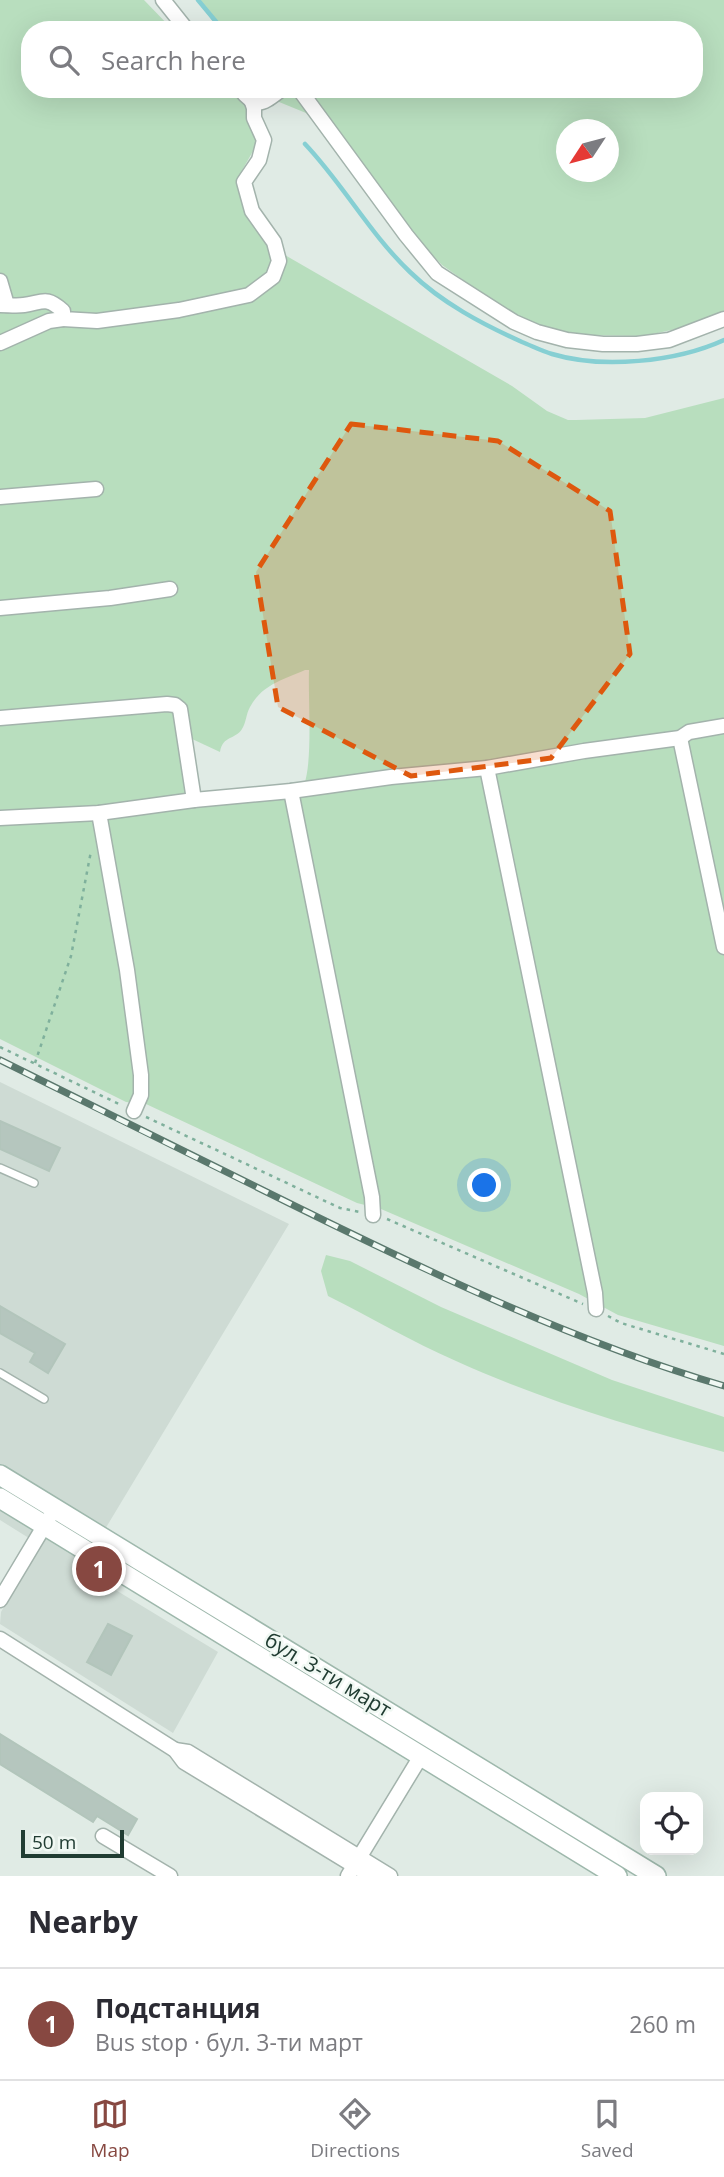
<!DOCTYPE html>
<html lang="en">
<head>
<meta charset="utf-8">
<style>
  body { margin:0; font-family:"Open Sans",sans-serif; background:#f7f7f7; color:#2b2b33 }
  .controls { position:absolute; right:21px; bottom:21px; display:grid; overflow:hidden; border-radius:14px; box-shadow:0 7px 28px #0002 }
  .controls button { width:63px; height:63px; display:grid; place-items:center; padding:0; border:0; border-bottom:2px solid #e1e1e2; background:#fff; color:#2b2b33; font:35px sans-serif }
  .compass { position:absolute; left:556px; top:119px; width:63px; height:63px; border-radius:50%; background:#fff; box-shadow:0 7px 28px #0002; rotate:234deg }
  .scale { position:absolute; left:21px; bottom:18px; width:103px; box-sizing:border-box; padding-left:7px; border:4px solid #203c32; border-top:0; font-size:19px; line-height:24px; white-space:nowrap; color:#203c32; -webkit-text-stroke:5px #f0f8f3; paint-order:stroke }
  .you { position:absolute; left:485px; top:1186px; width:24px; height:24px; margin:-18px; border:5px solid #fff; border-radius:50%; background:#1a73e8; box-shadow:0 0 0 10px #1a73e833 }
  .badge { display:grid; place-items:center; width:46px; height:46px; border-radius:50%; background:#874841; color:#fff; font-size:23px; font-weight:700 }
  .pin { position:absolute; translate:-50% -50%; border:4px solid #fff; box-shadow:0 2px 7px #0006 }
  .list { margin:0; padding:0; list-style:none }
  h2 { display:flex; justify-content:space-between; align-items:center; height:91px; margin:0; padding:0 28px; font-size:30px }
  h2 small { font-size:23px; font-weight:400; color:#7c7c81 }
  .list li { display:grid; grid-template-columns:46px 1fr auto; gap:21px; align-items:center; box-sizing:border-box; height:112px; padding:0 28px; border-top:2px solid #e1e1e2 }
  .list b { display:block; font-size:26px; white-space:nowrap }
  .list p { margin:0; font-size:23px; white-space:nowrap; color:#7c7c81 }
  .list em { font-size:23px; font-style:normal; color:#7c7c81 }
  .icon { flex:none; width:38px; height:38px; fill:none; stroke:currentColor; stroke-width:2; stroke-linecap:round; stroke-linejoin:round }
  .map { position:relative; flex:none; width:724px; height:1876px; overflow:hidden }
  .search { position:absolute; background:#fff; box-shadow:0 7px 28px #0002; left:21px; right:21px; top:21px; height:77px; display:flex; align-items:center; gap:18px; box-sizing:border-box; padding:0 24px; border-radius:28px; color:#7c7c81; font-size:26px }
  .sheet { height:203px; background:#fff }
  nav { display:flex; justify-content:space-around; align-items:center; box-sizing:border-box; height:98px; border-top:2px solid #e1e1e2; background:#fff; font-size:19px; color:#7c7c81 }
  nav a { display:grid; justify-items:center; gap:4px }
  nav .on { color:#874841 }
  .map>svg:first-child { display:block }
</style>
</head>
<body>
<div class="map">
<svg width="724" height="1876" viewBox="0 0 724 1876">
  <rect width="100%" height="100%" fill="#e0ebe5"/>
  <path fill="#cedbd4" d="M0 1082 289 1224 81 1569 218 1652 173 1733 0 1624 1 1612 40 1545 0 1520Z"/>
  <g fill="#b8debe" fill-rule="evenodd">
    <path d="M0 0H144L173 30H30V89H233L252 106 261 137 240 174 237 187 271 247 512 386 547 411 568 420H576L645 418 724 398V722L681 732 391 781 393 784 724 731V1346L618 1315 579 1294 381 1209 357 1203 146 1104 126 1102 0 1039ZM305 670H309C308 698 313 761 304 785L199 797 190 738 220 752C223 735 235 740 242 729 246 723 246 714 250 707 262 685 282 680 305 670Z"/>
    <path d="M197 0H724V312L694 325 644 336 576 335 540 328 507 311 442 265 405 226 349 148 306 113 262 95 257 89H694V30H219ZM566 130H608V172H566Z"/>
    <path d="M326 1255 350 1261 441 1307 612 1380 724 1417V1452C633 1427 542 1400 456 1361 412 1342 370 1317 328 1296L321 1271Z"/>
  </g>
  <g fill="none" stroke-linecap="round" stroke-linejoin="round">
    <g stroke="#86cfd3" stroke-width="4.5">
      <path d="M198 0 223 30"/>
      <path d="M305 144C343 184 370 234 410 272 442 303 482 324 522 342 532 346 542 351 552 354 602 369 676 362 724 340"/>
    </g>
  </g>
  <g fill="#b5c6be" stroke="#b2c5bb" stroke-width="2">
    <path d="M0 1121 60 1148 49 1171 0 1149Z"/>
    <path d="M0 1306 65 1344 48 1373 30 1362 35 1353 0 1333Z"/>
    <path d="M108 1624 132 1636 111 1675 87 1662Z"/>
    <path d="M0 1734 137 1819 128 1835 97 1816 93 1822 0 1764Z"/>
  </g>
  <g fill="none" stroke-linecap="round" stroke-linejoin="round">
    <g stroke="#a3b3ac" stroke-width="10">
      <g id="service">
        <path d="M0 1168 34 1183"/>
        <path d="M0 1373 44 1399"/>
      </g>
    </g>
    <g stroke="#a3b3ac" stroke-width="17">
      <g id="minor">
        <path d="M163 0 187 30"/>
        <path d="M240 89C257 111 263 103 282 89"/>
        <path d="M299 89 406 235 437 273 514 322 537 332 567 340 603 344H637L669 340 724 319"/>
        <path d="M0 281 7 305"/>
        <path d="M0 305C8 305 17 306 24 305 44 302 46 296 63 311V319L97 321 179 310 249 295 273 277 279 261 274 242 252 211 244 182 259 160 264 140 254 118V108L252 102"/>
        <path d="M0 343 49 321 63 319"/>
        <path d="M0 497 96 489"/>
        <path d="M0 608 110 598 170 589"/>
        <path d="M0 718 167 704 175 705 180 709 194 800"/>
        <path d="M680 738 724 947"/>
        <path d="M487 768 595 1293 596 1309"/>
        <path d="M291 791 372 1197 373 1215"/>
        <path d="M99 813 127 970 141 1075V1095L134 1111"/>
        <path d="M0 818 99 813 194 800 291 791 391 777 487 768 584 751 680 738 689 732 724 726"/>
        <path d="M0 1600 49 1518"/>
        <path d="M0 1639 175 1750 184 1762 371 1876"/>
        <path d="M175 1750 188 1752 390 1876"/>
        <path d="M103 1836 170 1876"/>
        <path d="M348 1876 421 1756"/>
      </g>
    </g>
    <g stroke="#9eb8ac" stroke-width="22">
      <g id="secondary">
        <path d="M0 1475 656 1876"/>
        <path d="M0 1498 617 1876"/>
      </g>
    </g>
    <g stroke="#7fb09c" stroke-width="2.5" stroke-dasharray="3.5 5" stroke-linecap="butt">
      <path d="M0 1047 121 1105"/>
      <path d="M35 1063 71 956 91 851"/>
      <path d="M146 1117 340 1208 360 1212"/>
      <path d="M387 1219 583 1304"/>
      <path d="M608 1316 621 1323 724 1354"/>
    </g>
    <use href="#service" stroke="#fff" stroke-width="7"/>
    <use href="#minor" stroke="#fff" stroke-width="14"/>
    <use href="#secondary" stroke="#fff" stroke-width="19"/>
    <g stroke="#5a786d" stroke-width="7">
      <path id="rail" d="M0 1060C100 1110 200 1159 299 1208 437 1276 576 1342 724 1386"/>
    </g>
    <use href="#rail" stroke="#f0f8f3" stroke-width="4.5" stroke-dasharray="13" stroke-linecap="butt"/>
  </g>
  <path fill="#de580e" fill-opacity="0.2" stroke="#de580e" stroke-width="5" stroke-dasharray="14 9" stroke-linejoin="round" d="M351 424 498 441 610 511 630 654 551 758 411 776 278 707 256 572Z"/>
  <g text-anchor="middle" stroke-width="5" stroke-linejoin="round" paint-order="stroke">
    <g font-size="21" fill="#203c32" stroke="#f0f8f3">
      <text transform="translate(328 1675) rotate(31)" y="7">бул. 3-ти март</text>
    </g>
  </g>
</svg>
<div class="controls">
<button><svg class="icon" aria-label="locate" viewBox="0 0 24 24"><circle cx="12" cy="12" r="6"/><path d="M12 2v4M12 18v4M2 12h4M18 12h4"/></svg></button>
</div>
<svg class="compass" viewBox="-18 -18 36 36"><path d="M0-13l5 13h-10z" fill="#e53935"/><path d="M0 13l5-13h-10z" fill="#7c7c81"/></svg>
<div class="scale">50 m</div>
<div class="you"></div>
<div class="pin badge" style="left:99px;top:1569px">1</div>
<div class="search"><svg class="icon" aria-label="search" viewBox="0 0 24 24"><circle cx="10" cy="10" r="6"/><path d="M15 15l6 6"/></svg>Search here</div>
</div>
<section class="sheet">
<h2>Nearby<small></small></h2>
<ul class="list">
<li><span class="badge">1</span><div><b>Подстанция</b><p>Bus stop · бул. 3-ти март</p></div><em>260 m</em></li>
</ul>
</section>
<nav>
<a class="on"><svg class="icon" aria-label="map" viewBox="0 0 24 24"><path d="M3 6l6-2 6 2 6-2v14l-6 2-6-2-6 2zM9 4v14M15 6v14"/></svg>Map</a>
<a><svg class="icon" aria-label="directions" viewBox="0 0 24 24"><path d="M12 3l9 9-9 9-9-9zM9 14v-3h6M13 9l2 2-2 2"/></svg>Directions</a>
<a><svg class="icon" aria-label="saved" viewBox="0 0 24 24"><path d="M7 4h10v16l-5-4-5 4z"/></svg>Saved</a>
</nav>
</body>
</html>
